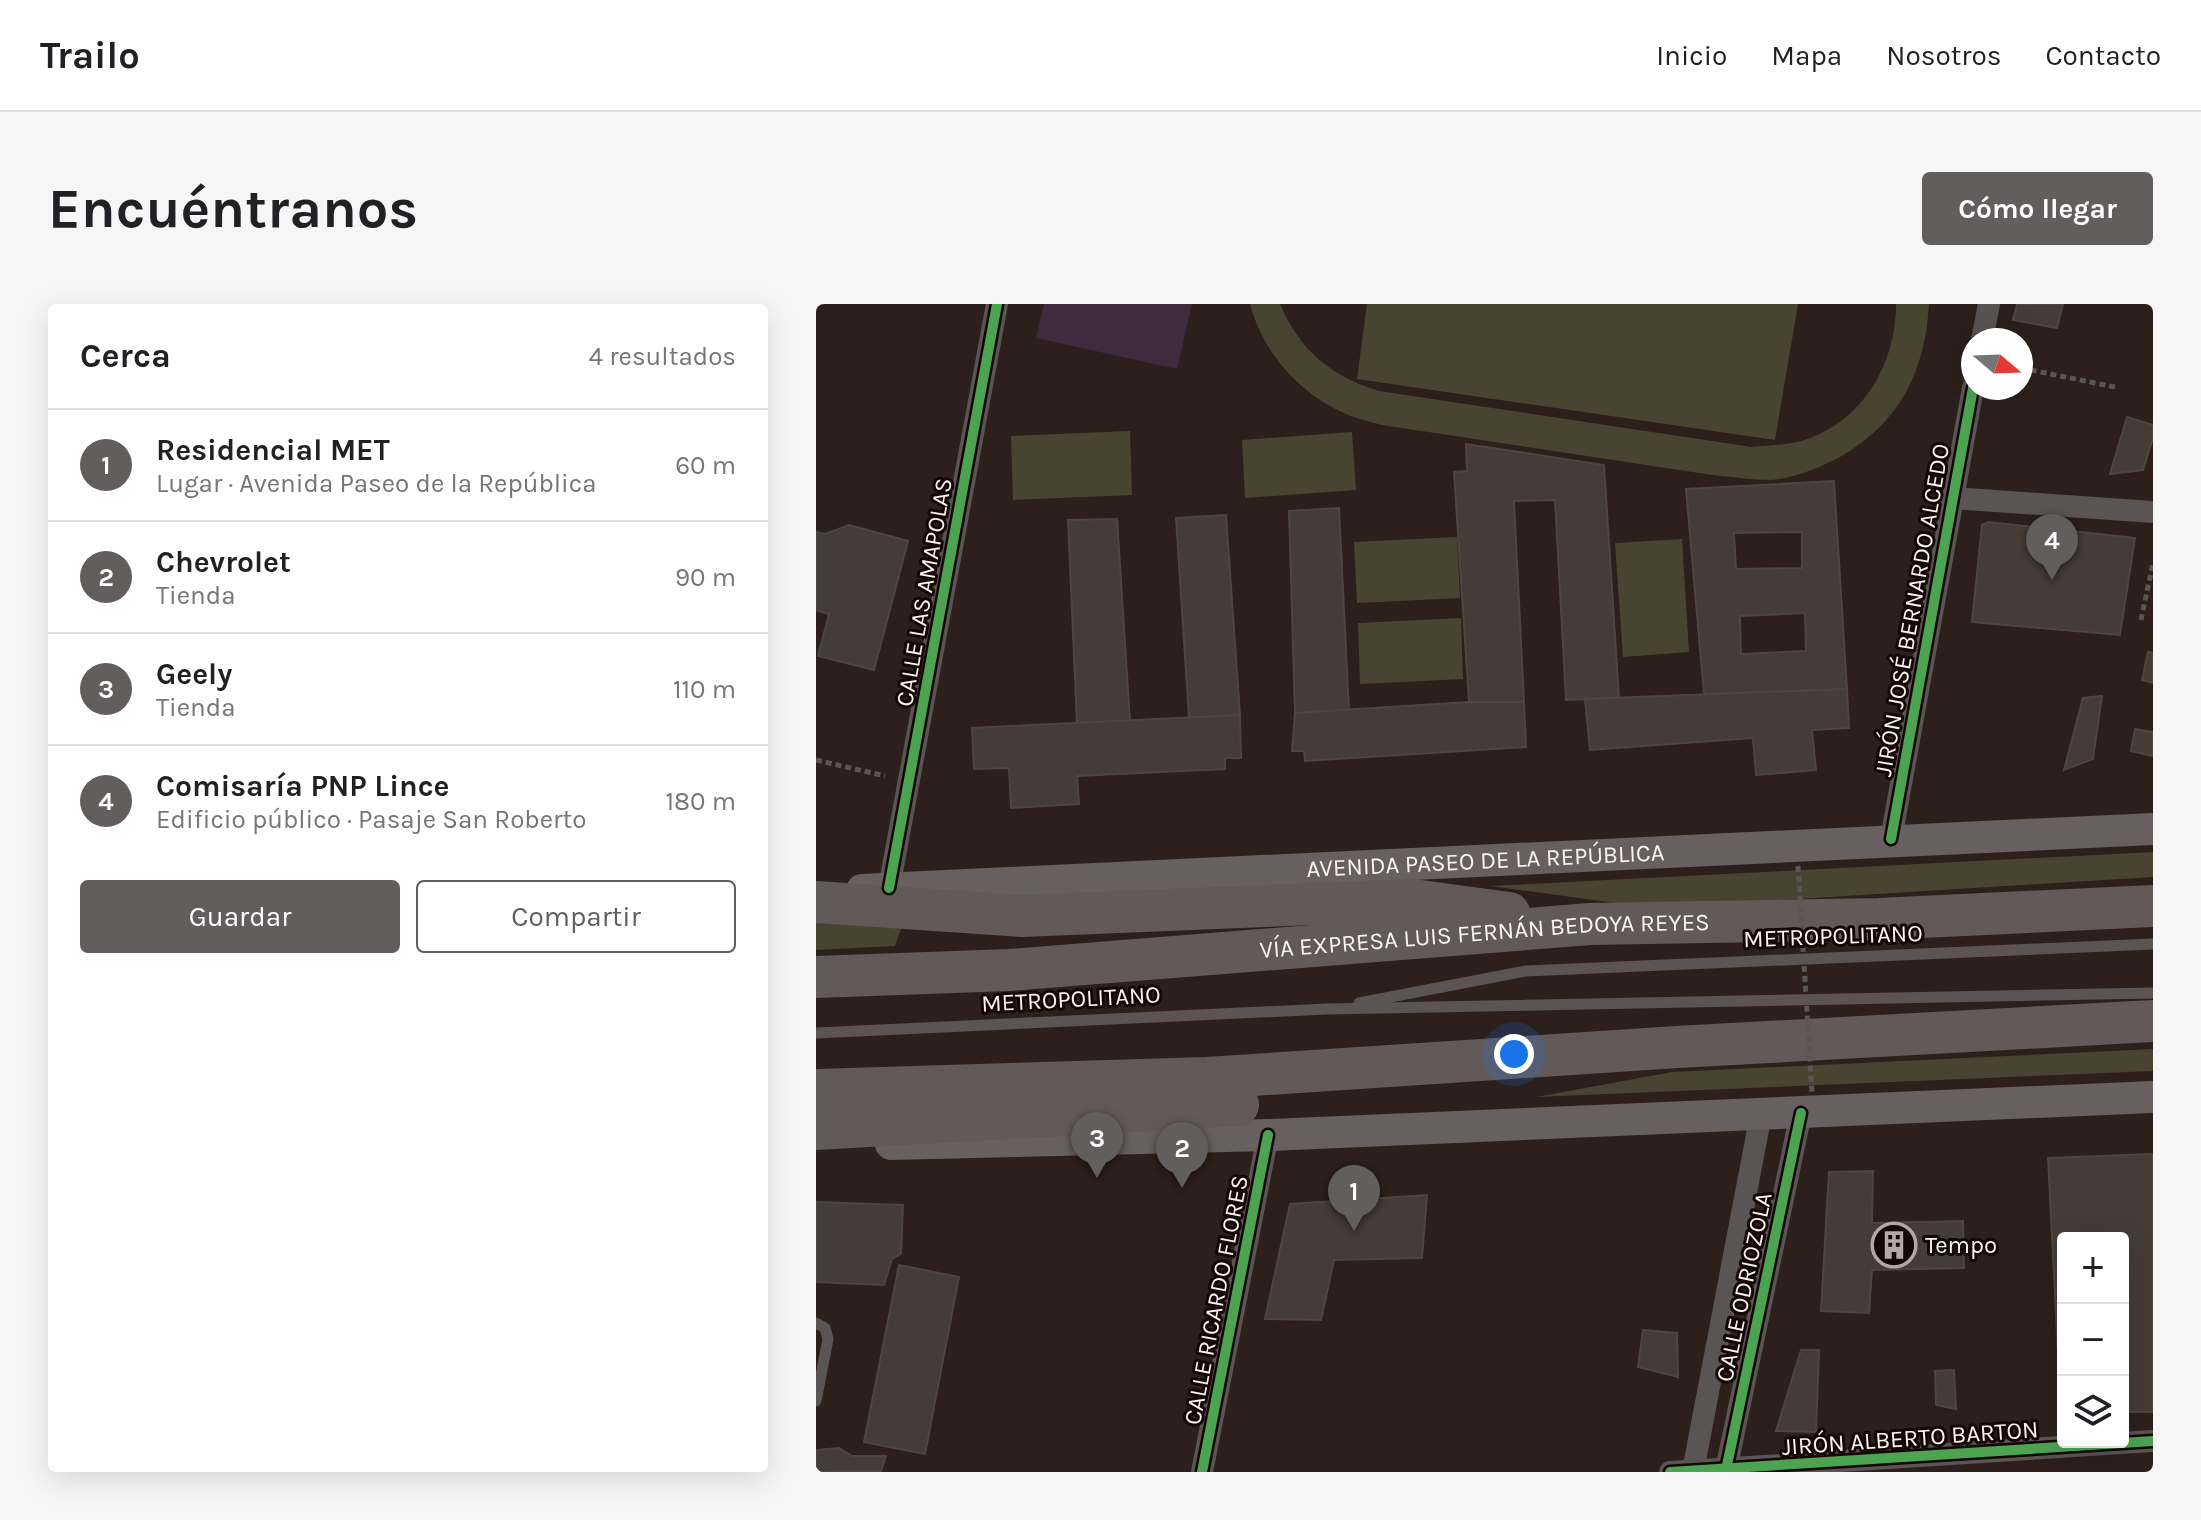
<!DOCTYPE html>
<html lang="es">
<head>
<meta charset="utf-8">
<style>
  body { margin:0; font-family:Karla,sans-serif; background:#f6f6f6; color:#202124 }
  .controls { position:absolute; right:24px; bottom:24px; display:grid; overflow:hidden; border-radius:8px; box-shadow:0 8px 32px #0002 }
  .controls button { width:72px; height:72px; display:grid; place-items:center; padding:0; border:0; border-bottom:2px solid #e0e0e0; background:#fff; color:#202124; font:40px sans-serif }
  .compass { position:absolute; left:1145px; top:24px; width:72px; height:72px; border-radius:50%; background:#fff; box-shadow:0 8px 32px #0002; rotate:109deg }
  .you { position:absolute; left:698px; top:750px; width:28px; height:28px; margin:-20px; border:6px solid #fff; border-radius:50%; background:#1a73e8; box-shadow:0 0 0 12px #1a73e833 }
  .badge { display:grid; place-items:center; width:52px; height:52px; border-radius:50%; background:#635e5e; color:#fff; font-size:26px; font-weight:700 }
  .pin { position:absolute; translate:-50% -66px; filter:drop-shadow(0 2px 4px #0008) }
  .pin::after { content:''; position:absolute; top:42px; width:28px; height:24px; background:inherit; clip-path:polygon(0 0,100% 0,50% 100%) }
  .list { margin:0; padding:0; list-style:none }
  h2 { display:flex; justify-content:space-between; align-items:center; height:104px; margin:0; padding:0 32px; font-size:34px }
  h2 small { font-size:26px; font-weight:400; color:#757577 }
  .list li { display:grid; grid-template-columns:52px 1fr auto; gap:24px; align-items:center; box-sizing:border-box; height:112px; padding:0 32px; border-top:2px solid #e0e0e0 }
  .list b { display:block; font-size:30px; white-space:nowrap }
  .list p { margin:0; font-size:26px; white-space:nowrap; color:#757577 }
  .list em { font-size:26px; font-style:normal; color:#757577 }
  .actions { display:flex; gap:16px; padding:24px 32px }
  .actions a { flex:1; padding:18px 0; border:2px solid #635e5e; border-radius:8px; text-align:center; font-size:28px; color:#635e5e }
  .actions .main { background:#635e5e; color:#fff }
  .icon { flex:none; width:44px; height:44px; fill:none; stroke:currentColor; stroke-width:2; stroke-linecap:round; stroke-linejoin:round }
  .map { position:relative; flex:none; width:1337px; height:1168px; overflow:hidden; border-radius:8px }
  header { display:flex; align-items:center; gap:48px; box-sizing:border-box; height:112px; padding:0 40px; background:#fff; border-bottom:2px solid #e0e0e0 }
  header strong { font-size:38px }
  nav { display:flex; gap:44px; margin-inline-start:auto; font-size:28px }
  .intro { display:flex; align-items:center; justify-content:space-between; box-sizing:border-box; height:192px; padding:0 48px }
  h1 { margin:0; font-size:56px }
  .button { padding:20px 36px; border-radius:8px; background:#635e5e; color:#fff; font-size:28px; font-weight:700 }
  main { display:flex; gap:48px; padding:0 48px }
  aside { flex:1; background:#fff; border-radius:8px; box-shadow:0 8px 32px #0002 }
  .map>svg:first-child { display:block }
</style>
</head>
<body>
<header>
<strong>Trailo</strong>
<nav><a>Inicio</a><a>Mapa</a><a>Nosotros</a><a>Contacto</a></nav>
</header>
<div class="intro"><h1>Encuéntranos</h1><a class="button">Cómo llegar</a></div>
<main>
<aside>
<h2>Cerca<small>4 resultados</small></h2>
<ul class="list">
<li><span class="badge">1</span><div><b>Residencial MET</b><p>Lugar · Avenida Paseo de la República</p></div><em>60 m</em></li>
<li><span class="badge">2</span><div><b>Chevrolet</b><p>Tienda</p></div><em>90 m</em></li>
<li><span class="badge">3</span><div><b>Geely</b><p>Tienda</p></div><em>110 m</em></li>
<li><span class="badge">4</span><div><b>Comisaría PNP Lince</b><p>Edificio público · Pasaje San Roberto</p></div><em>180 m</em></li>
</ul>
<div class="actions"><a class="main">Guardar</a><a>Compartir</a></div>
</aside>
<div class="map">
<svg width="1337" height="1168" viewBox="0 0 1337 1168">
  <rect width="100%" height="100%" fill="#2c1f1c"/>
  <g fill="#494432">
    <path d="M434 0H464C484 47 515 72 563 87L936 143C956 141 978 141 997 133 1051 111 1080 56 1080 0H1113C1109 68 1084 118 1024 153 1003 164 977 175 953 176 937 176 920 173 903 172L566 121C555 118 542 115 530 110 484 90 447 49 434 0Z"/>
    <path d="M551 0H982L959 136 541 75Z"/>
    <path d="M314 127 316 191 197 196 195 132Z"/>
    <path d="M536 128 540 186 429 194 426 136Z"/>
    <path d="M641 233 644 294 541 299 538 238Z"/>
    <path d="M866 235 873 348 807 353 799 239Z"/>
    <path d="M645 314 647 375 544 380 542 319Z"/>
    <path d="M1337 548V573L836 604 674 582Z"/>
    <path d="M0 618 86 622 79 642 0 646Z"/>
    <path d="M1337 745V767L720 793 856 768Z"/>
  </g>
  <path fill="#3e2b3f" d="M228 0H376L361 65 220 34Z"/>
  <g fill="#453b37" stroke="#4f4540" stroke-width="2" fill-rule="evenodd">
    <path d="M1201 0H1247L1241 24 1197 16Z"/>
    <path d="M1311 113 1337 121V134L1327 166 1294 170Z"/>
    <path d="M650 140 788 161 803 394 750 396 739 196 698 197 708 398H653L638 168 651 167Z"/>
    <path d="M1018 177 1031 385 888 390 870 185ZM986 228V264L920 265 918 229ZM989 309 990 347 925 350 924 312Z"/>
    <path d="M523 204 533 408 479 409 473 207Z"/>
    <path d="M410 211 424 411 373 414 360 214Z"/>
    <path d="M301 215 314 417 261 419 252 216Z"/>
    <path d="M1172 218 1319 234 1304 331 1156 318 1166 221Z"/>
    <path d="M33 221 92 237 58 366 2 352 13 310 0 306V228L9 230Z"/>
    <path d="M1332 348 1337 349V379L1326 376Z"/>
    <path d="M1031 385 1033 424 996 426 1000 466 940 471 937 434 774 446 769 395Z"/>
    <path d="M1286 392 1277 455 1248 466 1267 394Z"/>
    <path d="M653 398H708L710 443 489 457 488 447H476L479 409Z"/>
    <path d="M424 411 425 454H409V465L261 472 263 500 195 504 193 464 158 465 156 424Z"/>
    <path d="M1319 425 1337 428V452L1315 447Z"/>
    <path d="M1337 850V1108H1307V934H1247L1245 1108 1232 854Z"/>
    <path d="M1057 867 1056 919 1147 917 1148 964 1056 966 1053 1009 1005 1007 1013 868Z"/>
    <path d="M611 891 606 954 518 956 505 1016 449 1015 474 900Z"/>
    <path d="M0 898 87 901 85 950 76 955 68 981 0 978Z"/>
    <path d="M83 961 143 973 109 1150 48 1138Z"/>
    <path d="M827 1026 861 1029 862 1073 822 1063Z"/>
    <path d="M985 1046H1003L1000 1128 960 1127Z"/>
    <path d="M1138 1066 1140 1105 1120 1101 1119 1067Z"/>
    <path d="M23 1144 36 1152H70L65 1167 0 1168V1146Z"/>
  </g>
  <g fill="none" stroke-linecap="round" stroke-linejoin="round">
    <g stroke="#5c5555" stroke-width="5" stroke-dasharray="6 4" stroke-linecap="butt">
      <path d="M1205 64 1299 83"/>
      <path d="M1325 316 1337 259"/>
      <path d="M0 456 69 472"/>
    </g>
    <g stroke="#5a5454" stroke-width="11">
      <path d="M543 699 710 667 1337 640"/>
      <path d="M0 729 511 705 1337 689"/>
      <path d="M0 1019 9 1024 12 1035 0 1097"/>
    </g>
    <g stroke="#5a5454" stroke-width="22">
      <path d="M1166 36 1173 0"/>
      <path d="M1137 194 1337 208"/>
      <path d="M1075 535 1157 84"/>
      <path d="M73 584 181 0"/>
      <path d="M910 1166 985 809"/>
      <path d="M877 1167 945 810"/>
      <path d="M386 1168 452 831"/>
      <path d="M854 1168 1337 1137"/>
    </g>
    <g stroke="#675f60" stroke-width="32">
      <path id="s1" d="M46 586 1337 525"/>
      <path d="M75 840 452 831 1337 793"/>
    </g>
    <g stroke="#635959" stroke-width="42">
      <path d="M0 598 206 612 597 596 693 609"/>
      <path id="s2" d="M0 673 193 666 774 620 1063 615 1337 602"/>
      <path d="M0 786 391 774 861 743 1337 717"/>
      <path d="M0 825 422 801"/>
    </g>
    <path stroke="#5c5555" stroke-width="5" stroke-dasharray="6 4" stroke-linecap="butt" d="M982 562 996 789"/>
    <g stroke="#130806" stroke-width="15">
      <g id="cycleway">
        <path d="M1075 535 1157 84"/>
        <path d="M73 584 181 0"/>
        <path d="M910 1166 985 809"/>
        <path d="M386 1168 452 831"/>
        <path d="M854 1168 1337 1137"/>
      </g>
    </g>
    <use href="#cycleway" stroke="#4ca352" stroke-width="10"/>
  </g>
  <defs>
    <g id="building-ring" transform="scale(2.3)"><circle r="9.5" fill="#130806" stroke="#b4a8a6" stroke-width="1.5"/><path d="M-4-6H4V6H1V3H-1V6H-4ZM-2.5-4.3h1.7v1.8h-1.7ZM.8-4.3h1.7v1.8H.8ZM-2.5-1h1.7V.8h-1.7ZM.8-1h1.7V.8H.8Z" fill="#b4a8a6"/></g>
  </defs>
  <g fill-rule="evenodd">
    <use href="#building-ring" x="1078" y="941"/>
  </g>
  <g text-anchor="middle" stroke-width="6" stroke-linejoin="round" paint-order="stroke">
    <g font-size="24" fill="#fdf2f0" stroke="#130806">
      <text transform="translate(108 288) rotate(-80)" y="8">CALLE LAS AMAPOLAS</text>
      <text transform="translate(1096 306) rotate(-80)" y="8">JIRÓN JOSÉ BERNARDO ALCEDO</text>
      <text dy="8" stroke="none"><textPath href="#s1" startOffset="624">AVENIDA PASEO DE LA REPÚBLICA</textPath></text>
      <text dy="8" stroke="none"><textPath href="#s2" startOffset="670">VÍA EXPRESA LUIS FERNÁN BEDOYA REYES</textPath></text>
      <text transform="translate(1017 632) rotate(-2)" y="8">METROPOLITANO</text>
      <text transform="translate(255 695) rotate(-3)" y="8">METROPOLITANO</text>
      <text transform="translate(928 983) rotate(-78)" y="8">CALLE ODRIOZOLA</text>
      <text transform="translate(400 996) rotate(-79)" y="8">CALLE RICARDO FLORES</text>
      <text transform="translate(1094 1134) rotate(-4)" y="8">JIRÓN ALBERTO BARTON</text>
    </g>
    <g font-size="24" fill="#fdf2f0" stroke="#130806" text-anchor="start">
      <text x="1109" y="949">Tempo</text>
    </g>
  </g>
</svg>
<div class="controls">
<button>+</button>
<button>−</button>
<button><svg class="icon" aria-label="layers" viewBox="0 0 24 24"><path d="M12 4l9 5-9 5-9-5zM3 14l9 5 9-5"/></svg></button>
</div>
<svg class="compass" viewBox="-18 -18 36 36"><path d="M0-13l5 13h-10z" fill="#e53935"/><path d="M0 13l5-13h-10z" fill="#757577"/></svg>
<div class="you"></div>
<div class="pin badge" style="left:538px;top:927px">1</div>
<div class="pin badge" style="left:366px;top:884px">2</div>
<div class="pin badge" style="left:281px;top:874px">3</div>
<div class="pin badge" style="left:1236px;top:276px">4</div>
</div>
</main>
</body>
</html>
